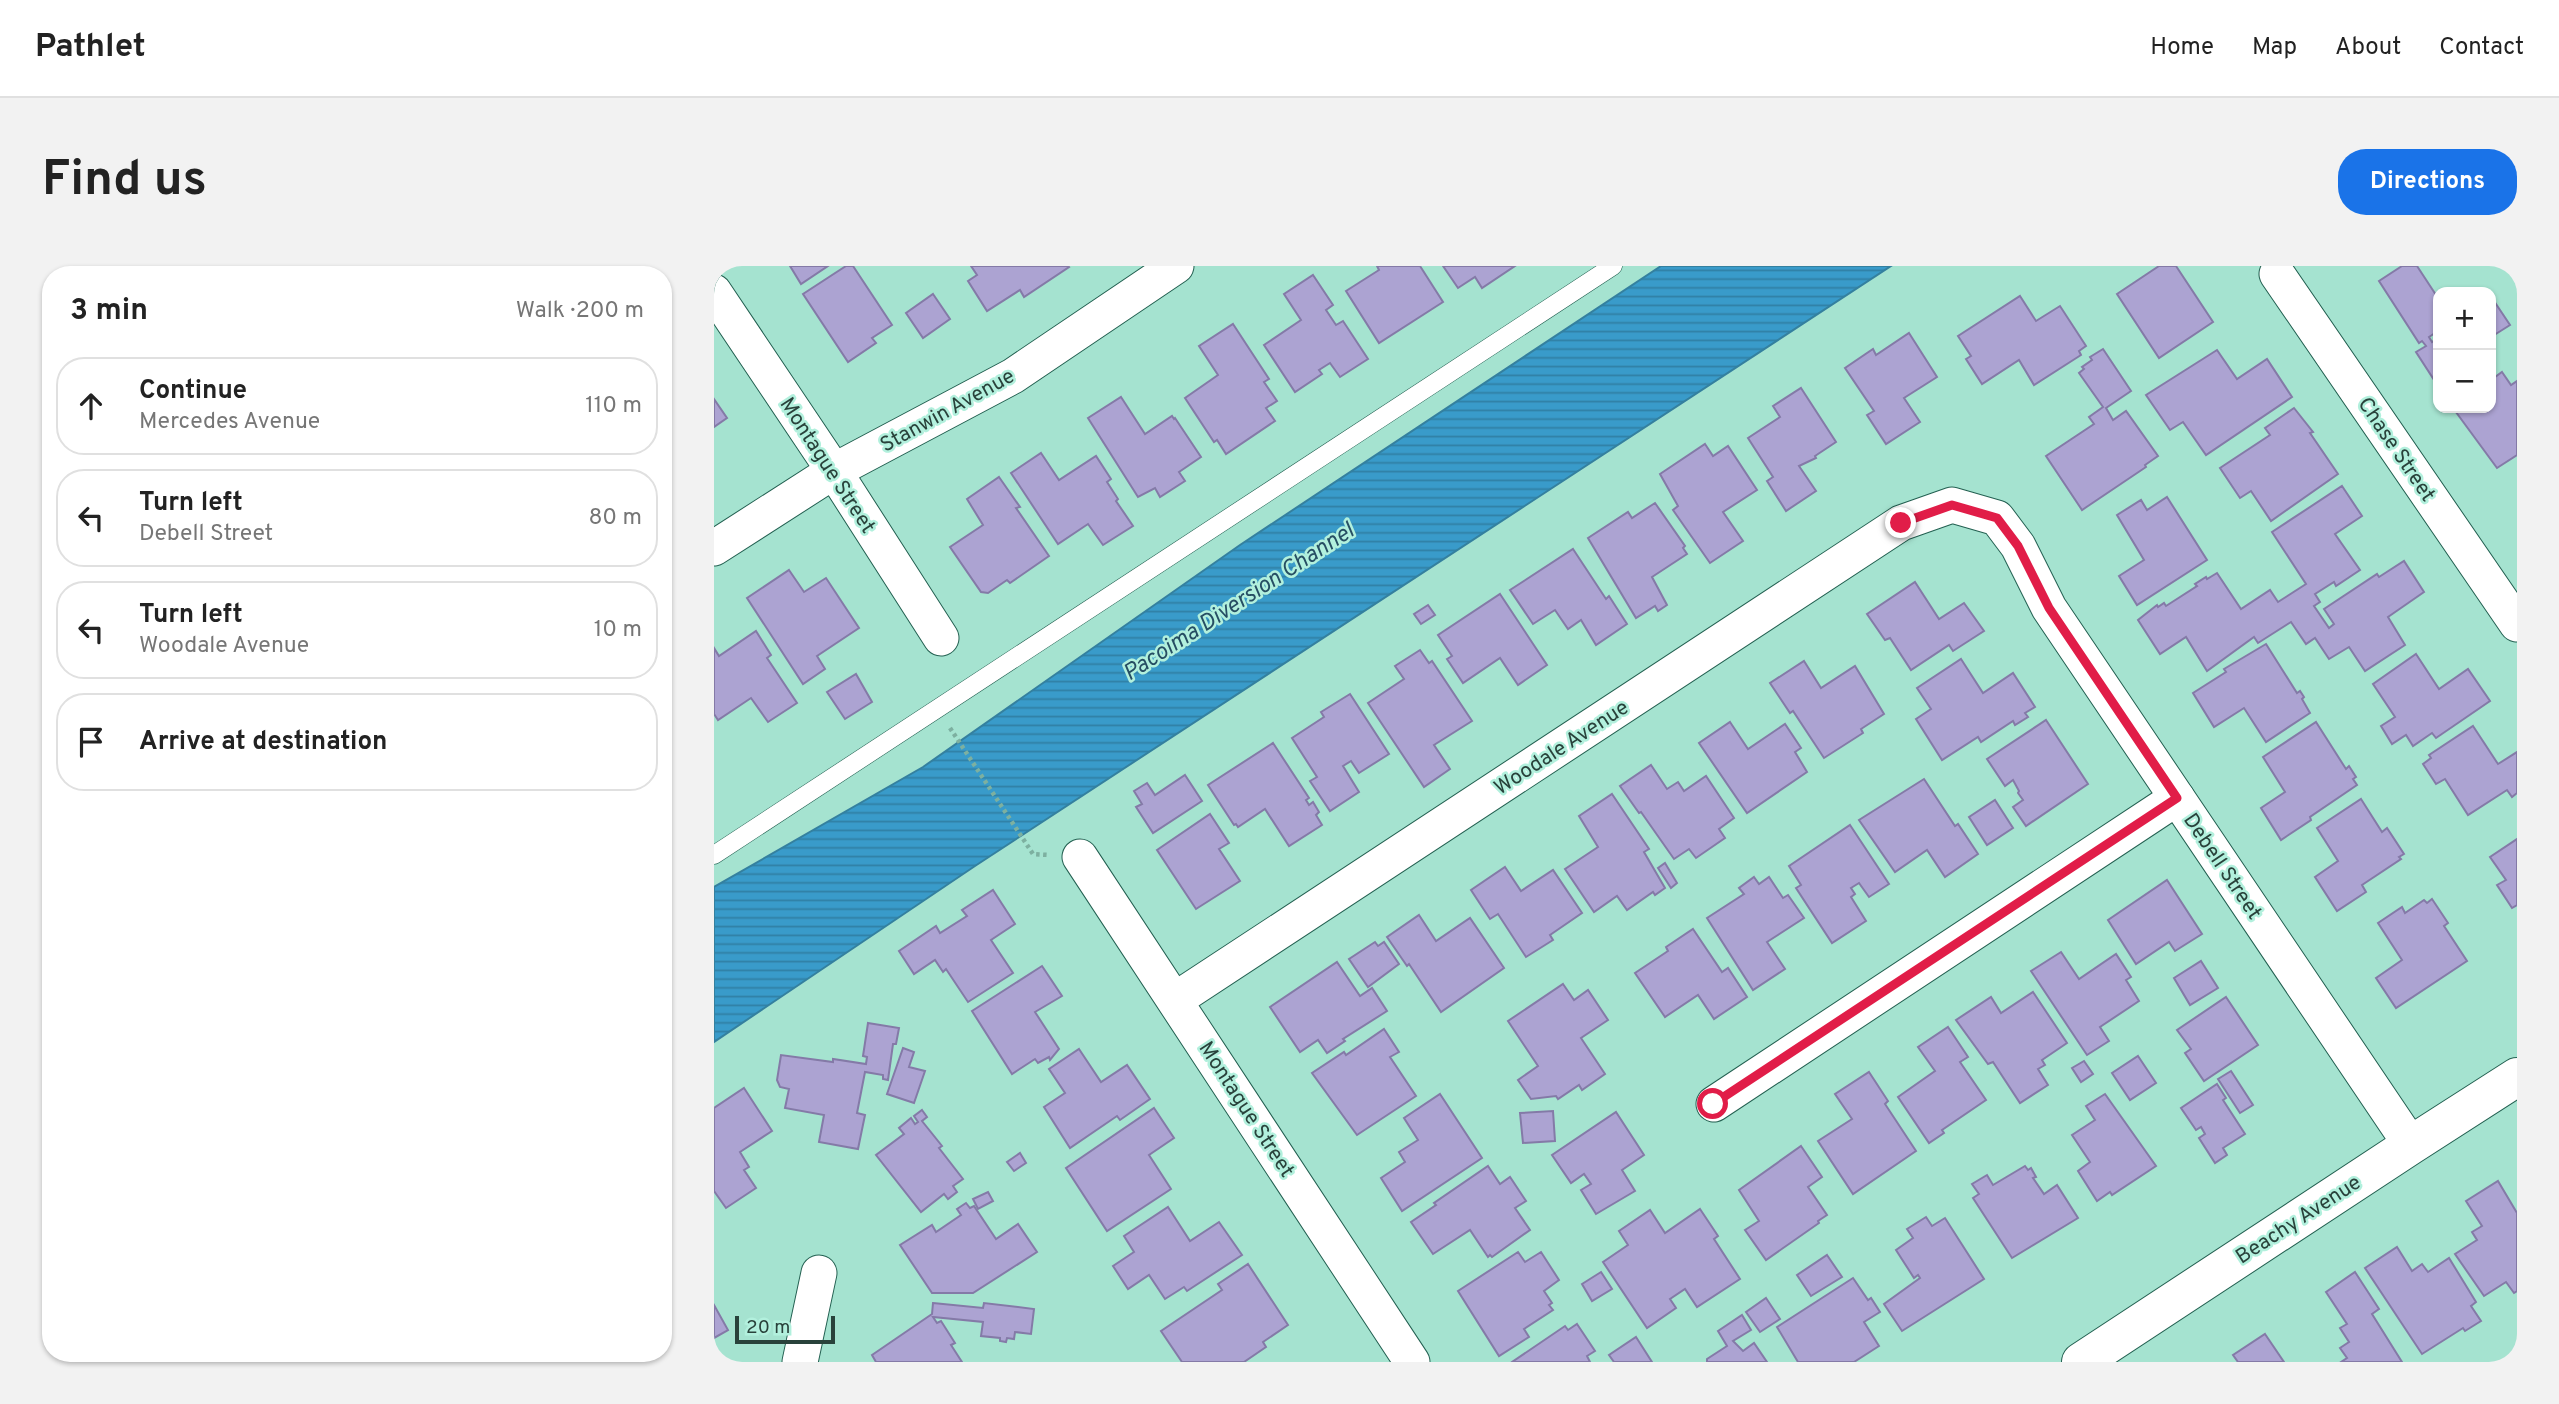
<!DOCTYPE html>
<html lang="en">
<head>
<meta charset="utf-8">
<style>
  body { margin:0; font-family:Overpass,sans-serif; background:#f2f2f2; color:#222 }
  .controls { position:absolute; right:21px; top:21px; display:grid; overflow:hidden; border-radius:14px; box-shadow:0 2px 5px #0004 }
  .controls button { width:63px; height:63px; display:grid; place-items:center; padding:0; border:0; border-bottom:2px solid #e0e0e0; background:#fff; color:#222; font:35px sans-serif }
  .scale { position:absolute; left:21px; bottom:18px; width:100px; box-sizing:border-box; padding-left:7px; border:4px solid #29423b; border-top:0; font-size:19px; line-height:24px; white-space:nowrap; color:#29423b; -webkit-text-stroke:5px #b2f0dd; paint-order:stroke }
  .stop { position:absolute; width:21px; height:21px; margin:-16px; border:5px solid #e11d48; border-radius:50%; background:#fff }
  .stop.end { background:#e11d48; border-color:#fff; box-shadow:0 2px 7px #0008 }
  .list { margin:0; padding:0; list-style:none }
  h2 { display:flex; justify-content:space-between; align-items:center; height:91px; margin:0; padding:0 28px; font-size:30px }
  h2 small { font-size:23px; font-weight:400; color:#767676 }
  .list li { display:grid; grid-template-columns:46px 1fr auto; gap:21px; align-items:center; box-sizing:border-box; height:98px; margin:0 14px 14px; padding:0 14px; border:2px solid #e0e0e0; border-radius:28px }
  .list b { display:block; font-size:26px; white-space:nowrap }
  .list p { margin:0; font-size:23px; white-space:nowrap; color:#767676 }
  .list em { font-size:23px; font-style:normal; color:#767676 }
  .icon { flex:none; width:38px; height:38px; fill:none; stroke:currentColor; stroke-width:2; stroke-linecap:round; stroke-linejoin:round }
  .map { position:relative; flex:none; width:1803px; height:1096px; overflow:hidden; border-radius:28px }
  header { display:flex; align-items:center; gap:42px; box-sizing:border-box; height:98px; padding:0 35px; background:#fff; border-bottom:2px solid #e0e0e0 }
  header strong { font-size:33px }
  nav { display:flex; gap:38px; margin-inline-start:auto; font-size:24px }
  .intro { display:flex; align-items:center; justify-content:space-between; box-sizing:border-box; height:168px; padding:0 42px }
  h1 { margin:0; font-size:49px }
  .button { padding:18px 32px; border-radius:28px; background:#1a73e8; color:#fff; font-size:24px; font-weight:700 }
  main { display:flex; gap:42px; padding:0 42px }
  aside { flex:1; background:#fff; border-radius:28px; box-shadow:0 2px 5px #0004 }
  .map>svg:first-child { display:block }
</style>
</head>
<body>
<header>
<strong>Pathlet</strong>
<nav><a>Home</a><a>Map</a><a>About</a><a>Contact</a></nav>
</header>
<div class="intro"><h1>Find us</h1><a class="button">Directions</a></div>
<main>
<aside>
<h2>3 min<small>Walk · 200 m</small></h2>
<ul class="list">
<li><svg class="icon" aria-label="ahead" viewBox="0 0 24 24"><path d="M12 20V5M6 11l6-6 6 6"/></svg><div><b>Continue</b><p>Mercedes Avenue</p></div><em>110 m</em></li>
<li><svg class="icon" aria-label="left" viewBox="0 0 24 24"><path d="M17 20v-9H6M10 6l-5 5 5 5"/></svg><div><b>Turn left</b><p>Debell Street</p></div><em>80 m</em></li>
<li><svg class="icon" aria-label="left" viewBox="0 0 24 24"><path d="M17 20v-9H6M10 6l-5 5 5 5"/></svg><div><b>Turn left</b><p>Woodale Avenue</p></div><em>10 m</em></li>
<li><svg class="icon" aria-label="arrive" viewBox="0 0 24 24"><path d="M6 21V4h12l-3 4 3 4H6"/></svg><div><b>Arrive at destination</b></div></li>
</ul>
</aside>
<div class="map">
<svg width="1803" height="1096" viewBox="0 0 1803 1096">
  <defs>
    <pattern id="water-rules" width="6" height="5" patternUnits="userSpaceOnUse" patternTransform="scale(1.75)"><rect width="6" height="5" fill="#399bca"/><path d="M0 2.5h6" fill="none" stroke="#3080a5"/></pattern>
  </defs>
  <rect width="100%" height="100%" fill="#a5e3d0"/>
  <path fill="url(#water-rules)" stroke="#34809f" stroke-width="2" d="M947 0H1177L261 600 0 776V621L209 501 526 279Z"/>
  <g fill="#aca3d2" stroke="#847aa7" stroke-width="2">
    <path d="M76 0H114L87 18Z"/>
    <path d="M132 0H139L178 59 158 72 162 77 134 96 89 28Z"/>
    <path d="M257 0H354L355 1 310 31 306 24 273 45 254 15 263 9Z"/>
    <path d="M663 0H706L729 36 665 77 632 25 665 4Z"/>
    <path d="M729 0H801L768 22 761 11 744 22Z"/>
    <path d="M1445 0H1462L1499 56 1445 92 1403 28Z"/>
    <path d="M1688 0H1703L1724 32V65L1715 71 1718 76 1724 72V120L1702 86 1712 80 1708 75 1705 77 1665 15Z"/>
    <path d="M599 9 619 39 612 44 622 59 629 55 654 93 626 111 616 97 605 104 608 108 581 126 550 79 587 54 570 28Z"/>
    <path d="M219 28 236 53 209 72 192 47Z"/>
    <path d="M1306 30 1322 55 1346 40 1372 80 1365 85 1367 89 1320 119 1305 94 1268 118 1252 93 1257 90 1244 70Z"/>
    <path d="M1780 35 1796 59 1777 71V37Z"/>
    <path d="M519 58 555 113 550 116 563 135 552 142 561 155 512 188 503 174 500 176 471 132 504 109 485 80Z"/>
    <path d="M1195 67 1223 111 1190 132 1206 156 1172 178 1153 149 1160 145 1131 102 1159 83 1162 89Z"/>
    <path d="M1389 83 1417 125 1392 142 1399 154 1412 145 1444 190 1431 199 1432 201 1368 244 1332 190 1380 158 1375 151 1389 141 1365 107 1370 103 1368 101 1378 94 1376 91Z"/>
    <path d="M1503 84 1523 113 1553 93 1578 131 1492 189 1469 156 1456 164 1432 129Z"/>
    <path d="M1788 106 1797 119 1803 115V189L1783 202 1739 142H1777V114Z"/>
    <path d="M1087 122 1122 176 1101 190 1102 192 1085 200 1102 225 1072 245 1053 215 1059 211 1034 172 1066 151 1059 140Z"/>
    <path d="M407 131 431 168 458 150 460 153 461 152 487 191 465 206 471 215 446 231 441 222 424 231 374 152Z"/>
    <path d="M0 133 13 152 0 161Z"/>
    <path d="M1580 142 1599 166 1596 167 1624 208 1557 255 1537 225 1526 232 1506 202 1556 169 1551 162Z"/>
    <path d="M991 178 999 190 1014 180 1043 224 1009 246 1029 275 996 297 959 244 964 240 946 208Z"/>
    <path d="M327 187 345 214 382 190 397 213 393 216 404 233 402 235 419 260 389 279 374 258 344 278 297 207Z"/>
    <path d="M285 211 306 241 302 242 335 290 296 317 293 314 274 327 267 326 236 281 269 259 253 233Z"/>
    <path d="M1628 220 1648 250 1621 268 1646 304 1622 320 1620 316 1601 328 1606 336 1600 340 1615 362 1620 358 1610 343 1663 308 1665 311 1690 295 1710 326 1674 351 1691 379 1651 405 1635 381 1615 393 1601 372 1592 378 1577 356 1544 377 1540 371 1493 405 1472 371 1446 388 1424 354 1443 339 1444 341 1450 337 1452 340 1483 320 1481 318 1492 311 1493 313 1503 307 1527 343 1556 324 1564 336 1592 318 1558 266Z"/>
    <path d="M1453 231 1493 294 1423 339 1405 310 1430 294 1403 249 1427 234 1433 244Z"/>
    <path d="M941 237 971 280 969 282 973 288 938 311 953 339 944 345 941 340 922 352 874 272 914 246 918 252Z"/>
    <path d="M859 283 892 333 895 330 913 358 882 379 867 354 854 363 841 344 819 358 796 324Z"/>
    <path d="M75 304 90 326 112 312 145 362 103 390 111 403 89 418 33 332Z"/>
    <path d="M1201 316 1225 353 1250 337 1270 365 1239 385 1235 379 1197 404 1176 372 1171 374 1153 348Z"/>
    <path d="M786 328 833 399 804 419 786 392 749 417 733 393 738 390 724 369Z"/>
    <path d="M714 339 721 349 707 358 700 348Z"/>
    <path d="M42 365 57 389 53 392 83 437 54 456 37 432 4 454 0 448V382L5 390Z"/>
    <path d="M1552 378 1583 427 1586 425 1590 431 1588 433 1596 447 1552 476 1530 442 1500 461 1479 427 1512 406 1510 403Z"/>
    <path d="M706 384 715 397 718 395 758 455 720 479 736 503 710 521 654 437 690 413 681 400Z"/>
    <path d="M1702 388 1725 423 1754 403 1776 435 1722 472 1718 467 1699 480 1692 469 1678 478 1667 460 1681 451 1659 418Z"/>
    <path d="M1247 393 1269 427 1299 407 1321 441 1311 447 1314 451 1301 459 1299 455 1267 476 1264 471 1228 494 1202 453 1217 443 1203 422Z"/>
    <path d="M1090 395 1107 422 1141 400 1170 448 1147 463 1149 467 1110 492 1079 445 1076 447 1056 417Z"/>
    <path d="M142 408 158 436 131 453 113 426Z"/>
    <path d="M636 428 675 488 645 507 637 495 629 500 645 526 616 545 596 515 603 511 578 472 610 451 607 446Z"/>
    <path d="M1332 454 1374 518 1312 560 1299 541 1309 534 1304 527 1305 525 1299 514 1291 520 1273 493Z"/>
    <path d="M1016 456 1034 483 1071 458 1087 482 1081 486 1093 506 1033 547 985 477Z"/>
    <path d="M1602 456 1632 503 1635 500 1642 511 1639 513 1643 519 1596 551 1597 554 1567 574 1547 542 1571 526 1549 491Z"/>
    <path d="M1759 460 1784 498 1803 486V527L1798 531 1793 524 1754 549 1731 513 1722 518 1709 498 1717 492 1715 489Z"/>
    <path d="M559 477 595 532 592 534 595 539 599 536 605 546 602 549 608 559 575 580 551 543 524 561 522 558 520 559 494 519Z"/>
    <path d="M937 499 953 523 964 516 970 525 992 510 1020 552 1005 563 1011 572 982 592 975 583 960 593 927 546 925 547 906 520Z"/>
    <path d="M471 509 488 535 439 567 422 541 428 538 420 525 433 517 441 529Z"/>
    <path d="M1210 513 1241 560 1244 558 1264 588 1231 611 1213 584 1181 606 1145 554Z"/>
    <path d="M898 528 935 583 930 586 951 622 941 629 939 626 913 644 903 630 880 646 851 603 884 581 865 550Z"/>
    <path d="M1647 533 1668 566 1673 562 1690 588 1685 591 1687 593 1648 619 1652 626 1623 645 1601 611 1624 595 1603 562Z"/>
    <path d="M1281 534 1299 562 1273 579 1255 551Z"/>
    <path d="M496 548 515 577 505 583 526 615 482 643 443 584Z"/>
    <path d="M1136 559 1175 618 1155 631 1145 617 1137 622 1141 628 1137 631 1152 655 1118 677 1082 622 1087 619 1075 600Z"/>
    <path d="M1803 573V639L1798 642 1783 619 1792 614 1776 591Z"/>
    <path d="M951 597 963 617 957 622 944 602Z"/>
    <path d="M791 601 807 625 839 604 868 647 836 669 839 674 812 691 784 648 776 653 757 624Z"/>
    <path d="M1040 611 1045 618 1055 611 1069 632 1074 629 1090 652 1053 676 1071 703 1039 724 993 652 1030 628 1025 622Z"/>
    <path d="M1453 614 1488 668 1461 685 1455 676 1422 698 1394 654Z"/>
    <path d="M279 624 301 658 277 674 299 707 254 736 232 703 229 706 221 694 200 708 185 685 222 660 226 667 253 650 248 644Z"/>
    <path d="M1718 633 1734 657 1730 660 1753 695 1682 742 1662 712 1688 694 1664 657 1688 641 1691 647 1710 634 1713 637Z"/>
    <path d="M705 649 722 675 756 652 790 702 727 746 695 698 693 700 673 671Z"/>
    <path d="M979 663 1008 706 1014 702 1033 731 1000 753 984 729 951 751 921 707 954 685 952 681Z"/>
    <path d="M661 676 664 680 670 676 685 698 654 721 635 693Z"/>
    <path d="M1347 686 1365 713 1402 688 1417 711 1412 714 1425 735 1386 761 1395 775 1373 789 1317 705Z"/>
    <path d="M1487 695 1504 722 1476 739 1460 712Z"/>
    <path d="M623 696 646 730 658 722 673 745 629 773 631 775 613 787 604 774 586 786 556 741Z"/>
    <path d="M328 700 348 730 321 746 345 783 336 794 335 791 324 797 321 793 298 808 258 745Z"/>
    <path d="M849 718 860 734 874 724 894 754 867 772 891 808 868 824 865 819 844 833 842 830 817 833 804 814 824 800 794 755Z"/>
    <path d="M1319 726 1353 777 1328 794 1331 799 1324 803 1334 819 1306 837 1279 796 1274 798 1242 754 1277 731 1287 747Z"/>
    <path d="M1512 731 1544 779 1490 815 1471 787 1477 783 1463 764Z"/>
    <path d="M154 757 185 762 182 778H179L174 814 169 813V809L151 806 143 847 151 849 144 883 105 876 110 849 71 842 75 823 66 821 63 814 67 789 119 796V793L152 798 153 791 149 790Z"/>
    <path d="M1234 761 1254 791 1246 796 1272 834 1228 864 1230 867 1215 877 1184 831 1221 805 1204 781Z"/>
    <path d="M670 763 685 786 676 791 702 830 643 869 598 807 630 786 632 789Z"/>
    <path d="M189 782 200 786 195 801 211 805 200 837 173 828Z"/>
    <path d="M365 783 387 816 413 799 436 833 406 854 403 850 356 882 330 841 351 827 335 803Z"/>
    <path d="M1424 790 1442 817 1416 834 1398 807Z"/>
    <path d="M1370 795 1379 808 1367 816 1358 802Z"/>
    <path d="M1517 805 1539 839 1526 847 1504 813Z"/>
    <path d="M1155 806 1174 835 1171 838 1202 885 1139 928 1104 875 1138 853 1121 828Z"/>
    <path d="M1503 818 1512 832 1509 834 1531 868 1509 882 1513 889 1501 897 1485 872 1491 868 1487 861 1482 864 1467 842Z"/>
    <path d="M30 822 58 865 26 886 35 901 30 904 42 922 12 942 0 925V842Z"/>
    <path d="M726 828 768 892 688 945 667 912 691 896 685 886 704 874 690 852Z"/>
    <path d="M1391 828 1442 900 1398 929 1396 926 1383 935 1364 905 1376 896 1358 869 1381 854 1372 840Z"/>
    <path d="M440 842 460 872 435 889 457 923 393 965 352 902Z"/>
    <path d="M208 844 213 851 208 855 228 880 225 882 249 913 239 920 243 926 234 933 230 928 207 946 162 889 190 868 185 862 197 852 201 858 204 856 200 850Z"/>
    <path d="M839 845 841 875 809 877 806 847Z"/>
    <path d="M902 846 930 889 908 904 921 925 882 948 867 924 877 918 870 908 857 917 838 889Z"/>
    <path d="M1087 880 1108 911 1094 921 1113 949 1104 955 1105 957 1052 994 1031 964 1045 955 1025 924Z"/>
    <path d="M306 887 312 897 300 905 293 896Z"/>
    <path d="M774 900 786 918 796 911 812 935 801 942 816 964 778 991 776 989 774 991 756 964 719 988 697 956 722 939 720 937Z"/>
    <path d="M1311 900 1314 904 1317 902 1322 911 1319 912 1330 928 1343 919 1364 952 1298 992 1259 932 1265 928 1258 918 1273 909 1279 919Z"/>
    <path d="M1784 915 1803 947V1025L1800 1027 1792 1016 1770 1030 1741 988 1763 974 1758 966 1768 960 1752 935Z"/>
    <path d="M274 926 279 935 264 943 259 933Z"/>
    <path d="M252 937 256 942 260 940 282 973 304 958 323 986 259 1027H218L186 979 218 959 222 966 247 949 243 943Z"/>
    <path d="M454 941 476 975 505 956 528 989 473 1025 470 1021 451 1033 435 1009 414 1023 399 1000 420 986 410 970Z"/>
    <path d="M986 943 1004 970 1000 973 1026 1013 983 1041 971 1023 956 1033 962 1042 933 1062 889 996 914 979 905 965 936 944 951 967Z"/>
    <path d="M1212 951 1218 960 1231 952 1270 1013 1188 1065 1170 1038 1206 1012 1204 1009 1200 1012 1182 984 1199 972 1193 963Z"/>
    <path d="M1683 981 1698 1005 1708 998 1714 1006 1735 992 1762 1036 1757 1040 1767 1055 1751 1065 1749 1062 1708 1088 1651 1002Z"/>
    <path d="M804 986 811 996 827 986 845 1014 830 1025 838 1037 835 1039 839 1044 810 1063 815 1071 785 1090 744 1025Z"/>
    <path d="M1113 989 1128 1011 1097 1030 1083 1009Z"/>
    <path d="M534 998 574 1059 549 1076 552 1081 530 1096H468L447 1065 508 1024 504 1018Z"/>
    <path d="M887 1006 898 1023 878 1035 868 1018Z"/>
    <path d="M1641 1006 1665 1043 1658 1048 1688 1096H1627L1633 1092 1626 1082 1635 1076 1626 1062 1633 1058 1612 1026Z"/>
    <path d="M1139 1012 1154 1034 1157 1032 1166 1046 1150 1056 1165 1080 1140 1096H1084L1063 1061Z"/>
    <path d="M1052 1032 1066 1053 1046 1066 1032 1046Z"/>
    <path d="M219 1037 269 1042 270 1037 320 1043 317 1068 301 1066 300 1073 293 1072 292 1076 286 1075V1072L267 1070 269 1056 219 1051 223 1057 227 1055 241 1077 237 1079 248 1096H162L158 1089 218 1048Z"/>
    <path d="M0 1039 14 1064 0 1072Z"/>
    <path d="M1028 1049 1037 1064 1019 1075 1029 1085 1040 1077 1053 1096H993V1093L1013 1080 1004 1065Z"/>
    <path d="M863 1058 881 1085 873 1090 876 1096H798L851 1060 854 1064Z"/>
    <path d="M1551 1068 1570 1096H1524L1519 1089Z"/>
    <path d="M922 1071 938 1096H900L895 1089Z"/>
  </g>
  <g fill="none" stroke-linecap="round" stroke-linejoin="round">
    <g stroke="#236051" stroke-width="19">
      <path id="lane" d="M0 589 899 0"/>
    </g>
    <g stroke="#236051" stroke-width="37">
      <g id="street">
        <path d="M1563 8 1803 358"/>
        <path d="M0 26 120 205 227 372"/>
        <path d="M0 282 120 205 299 110 462 0"/>
        <path d="M366 591 698 1096"/>
        <path d="M461 734 1187 257 1238 239 1283 252 1304 280 1335 342 1697 879"/>
        <path d="M1000 838 1463 532"/>
        <path d="M86 1096 105 1007"/>
      </g>
    </g>
    <g stroke="#236051" stroke-width="40">
      <path id="secondary" d="M1367 1096 1697 879 1803 811"/>
    </g>
    <path stroke="#7db0a0" stroke-width="4.5" stroke-dasharray="3.5 3.5" stroke-linecap="butt" d="M236 462 319 588 335 589"/>
    <use href="#lane" stroke="#fff" stroke-width="18"/>
    <use href="#street" stroke="#fff" stroke-width="35"/>
    <use href="#secondary" stroke="#fff" stroke-width="38"/>
  </g>
  <g fill="none" stroke-linecap="round" stroke-linejoin="round">
    <path stroke="#e11d48" stroke-width="9" d="M999 838 1463 532 1335 342 1304 280 1283 252 1238 239 1187 257"/>
  </g>
  <g text-anchor="middle" stroke-width="5" stroke-linejoin="round" paint-order="stroke">
    <g font-size="21" fill="#29423b" stroke="#b2f0dd">
      <text transform="translate(233 144) rotate(-29)" y="7">Stanwin Avenue</text>
      <text transform="translate(1683 183) rotate(56)" y="7">Chase Street</text>
      <text transform="translate(114 199) rotate(57)" y="7">Montague Street</text>
      <text transform="translate(847 481) rotate(-33)" y="7">Woodale Avenue</text>
      <text transform="translate(1509 600) rotate(56)" y="7">Debell Street</text>
      <text transform="translate(533 843) rotate(57)" y="7">Montague Street</text>
      <text transform="translate(1584 953) rotate(-33)" y="7">Beachy Avenue</text>
    </g>
    <g font-size="23" font-style="italic" fill="#264e63" stroke="#b2f0dd">
      <text transform="translate(524 335) rotate(-33)" y="8">Pacoima Diversion Channel</text>
    </g>
  </g>
</svg>
<div class="controls">
<button>+</button>
<button>−</button>
</div>
<div class="scale">20 m</div>
<div class="stop" style="left:999px;top:838px"></div>
<div class="stop end" style="left:1187px;top:257px"></div>
</div>
</main>
</body>
</html>
